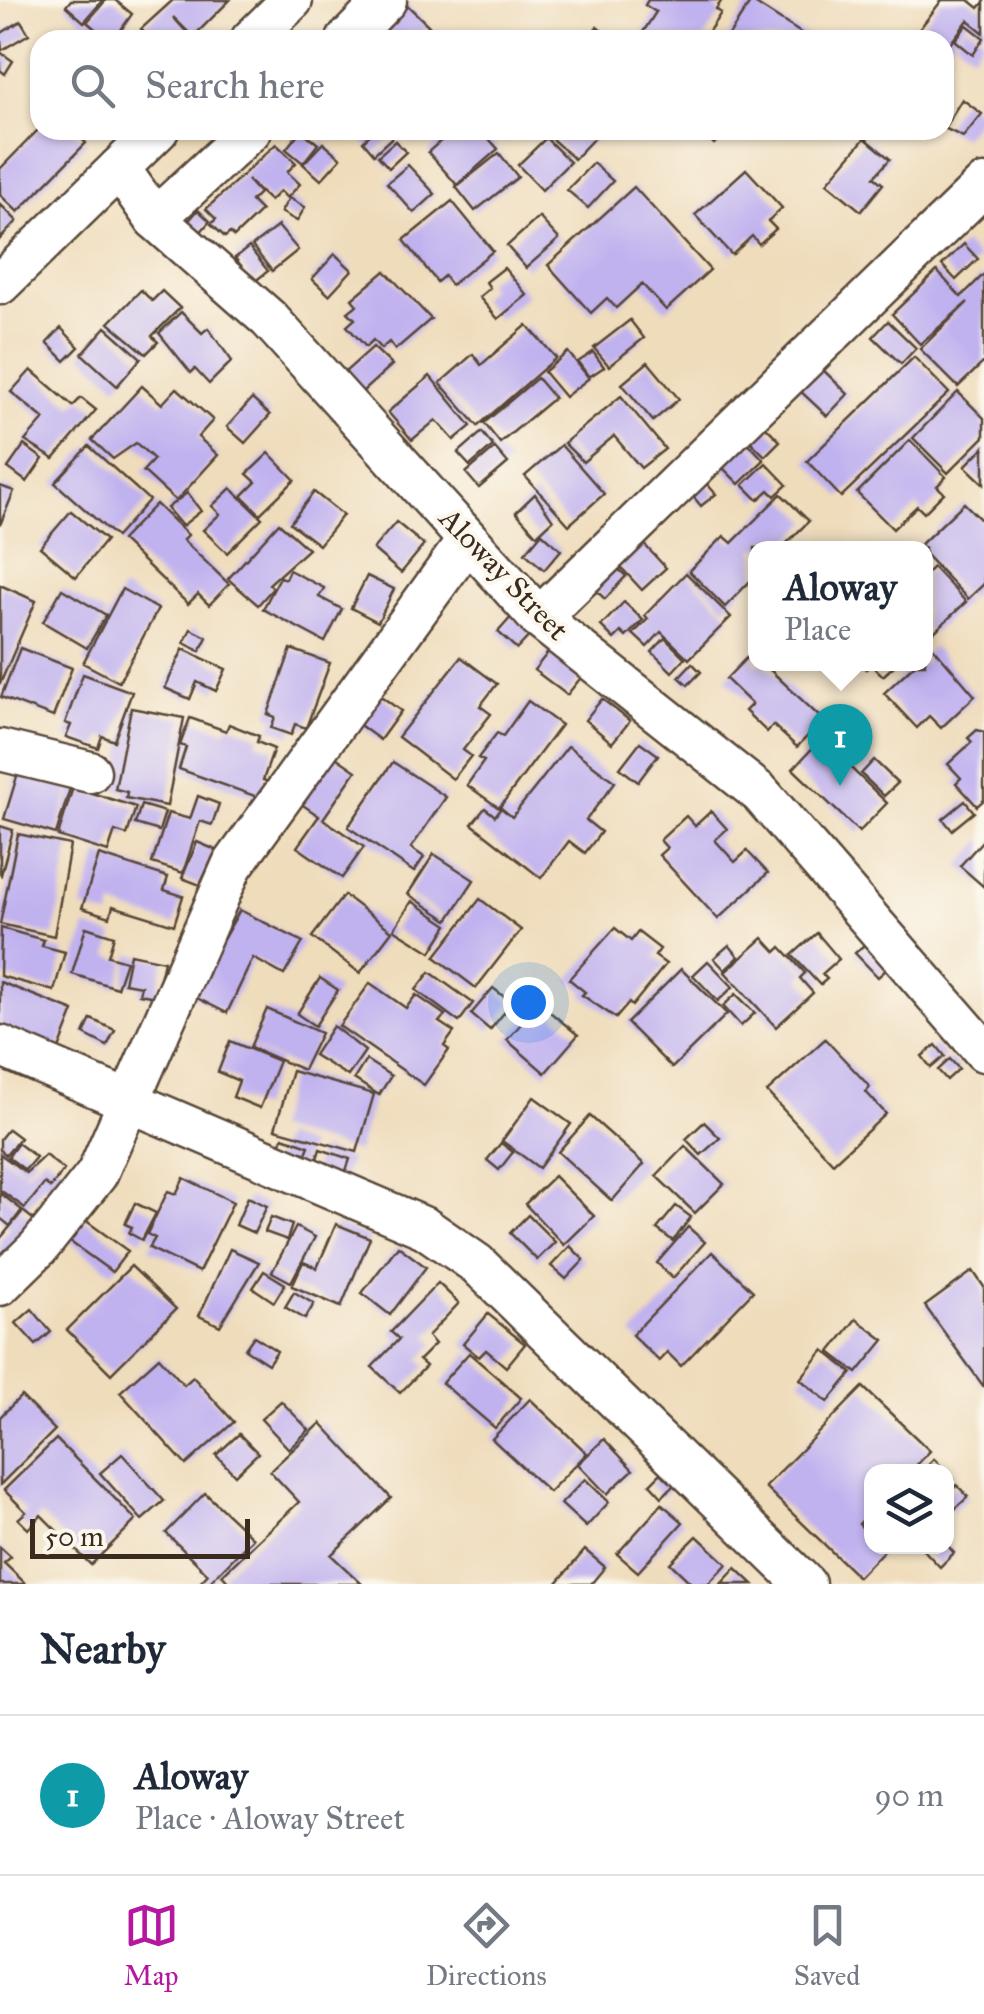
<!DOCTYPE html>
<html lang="en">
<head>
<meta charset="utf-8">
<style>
  body { margin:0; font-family:"IM FELL Great Primer",serif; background:#f6f6f7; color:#1f2937 }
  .controls { position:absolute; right:30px; bottom:30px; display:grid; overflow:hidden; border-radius:20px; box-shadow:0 2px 8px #0004 }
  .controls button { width:90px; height:90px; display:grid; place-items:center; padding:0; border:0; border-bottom:2px solid #e0e1e3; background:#fff; color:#1f2937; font:50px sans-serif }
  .scale { position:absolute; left:30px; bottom:25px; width:220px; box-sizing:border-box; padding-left:10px; border:5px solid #3b2a1e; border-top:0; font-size:28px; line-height:35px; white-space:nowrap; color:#3b2a1e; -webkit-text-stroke:8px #fbf7ec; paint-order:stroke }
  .you { position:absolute; left:528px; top:1002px; width:35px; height:35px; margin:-25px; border:8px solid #fff; border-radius:50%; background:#1a73e8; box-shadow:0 0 0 15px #1a73e833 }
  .badge { display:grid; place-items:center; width:65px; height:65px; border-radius:50%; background:#b5179e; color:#fff; font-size:32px; font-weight:700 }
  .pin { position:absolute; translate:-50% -82px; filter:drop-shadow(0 2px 5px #0008) }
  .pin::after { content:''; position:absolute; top:52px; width:35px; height:30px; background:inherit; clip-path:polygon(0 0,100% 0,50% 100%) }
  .popup { position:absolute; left:748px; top:541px; width:185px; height:130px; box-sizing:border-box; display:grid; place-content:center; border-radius:20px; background:#fff; filter:drop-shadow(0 2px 8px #0005); font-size:32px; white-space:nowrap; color:#747a83 }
  .popup b { font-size:38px; color:#1f2937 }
  .popup::after { content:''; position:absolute; left:50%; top:100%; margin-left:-20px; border:20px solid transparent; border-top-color:#fff }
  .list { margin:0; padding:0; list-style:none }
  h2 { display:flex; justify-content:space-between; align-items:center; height:130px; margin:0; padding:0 40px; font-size:42px }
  h2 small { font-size:32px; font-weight:400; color:#747a83 }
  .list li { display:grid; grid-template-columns:65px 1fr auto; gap:30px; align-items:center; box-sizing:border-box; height:160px; padding:0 40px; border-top:2px solid #e0e1e3 }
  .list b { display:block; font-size:38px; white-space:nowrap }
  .list p { margin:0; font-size:32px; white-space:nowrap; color:#747a83 }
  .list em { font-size:32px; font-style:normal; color:#747a83 }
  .icon { flex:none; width:55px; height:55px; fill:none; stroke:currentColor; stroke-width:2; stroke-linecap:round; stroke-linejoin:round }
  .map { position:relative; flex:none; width:984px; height:1584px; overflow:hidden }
  .search { position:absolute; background:#fff; box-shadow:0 2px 8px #0004; left:30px; right:30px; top:30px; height:110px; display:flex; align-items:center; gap:25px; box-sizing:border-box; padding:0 35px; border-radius:30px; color:#747a83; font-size:38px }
  .sheet { height:290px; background:#fff }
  nav { display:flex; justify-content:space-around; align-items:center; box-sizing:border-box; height:140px; border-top:2px solid #e0e1e3; background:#fff; font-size:28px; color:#747a83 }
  nav a { display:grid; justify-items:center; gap:5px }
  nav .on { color:#b5179e }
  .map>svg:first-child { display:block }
</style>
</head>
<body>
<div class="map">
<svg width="984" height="1584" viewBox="0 0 984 1584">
  <rect width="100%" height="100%" fill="#fbf7ec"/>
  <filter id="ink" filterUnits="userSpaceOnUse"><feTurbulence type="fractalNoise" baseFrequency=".01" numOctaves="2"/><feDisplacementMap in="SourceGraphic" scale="20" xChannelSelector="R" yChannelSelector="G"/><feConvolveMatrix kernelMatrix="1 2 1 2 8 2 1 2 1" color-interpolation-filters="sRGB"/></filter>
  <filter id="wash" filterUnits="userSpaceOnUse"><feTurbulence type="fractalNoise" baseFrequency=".0048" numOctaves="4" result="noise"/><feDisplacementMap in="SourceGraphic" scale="40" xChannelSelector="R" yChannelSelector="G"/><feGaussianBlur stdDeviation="2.25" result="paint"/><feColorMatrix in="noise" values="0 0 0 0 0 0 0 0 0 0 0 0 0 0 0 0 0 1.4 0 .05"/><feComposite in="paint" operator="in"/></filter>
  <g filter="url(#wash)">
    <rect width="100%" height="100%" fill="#efdcbb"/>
    <g id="blocks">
      <g fill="#c0b1ef">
        <path d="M71 0H103L84 22 66 6Z"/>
        <path d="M106 0H115L132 14 114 40H108L87 22Z"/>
        <path d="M173 0H230L193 37 173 17 191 37 188 40H151L141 29Z"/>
        <path d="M648 0H722L716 9 721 13 703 40H638L656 12 645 5Z"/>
        <path d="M942 0H969L979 8 984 2V33L968 20 944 52V40H911Z"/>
        <path d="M751 1 812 40H726Z"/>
        <path d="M405 3 429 26 413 40H390L379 29Z"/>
        <path d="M21 21 29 34 2 50 0 34Z"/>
        <path d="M967 25 984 38 973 55 955 40Z"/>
        <path d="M597 27 613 40H585Z"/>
        <path d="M0 52 13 61 5 74 0 70Z"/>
        <path d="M962 99 982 114 963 137 944 128Z"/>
        <path d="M38 130H73L86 143 18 212 0 195V169Z"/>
        <path d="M301 130 318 144 303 163 286 149Z"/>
        <path d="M375 130H400L374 154 363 141Z"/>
        <path d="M453 130H481L498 149 457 185 428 152Z"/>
        <path d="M560 130H588L595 137 574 159 552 139Z"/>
        <path d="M700 130H728L714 144Z"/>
        <path d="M546 138 570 162 542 190 518 165Z"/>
        <path d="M865 138 890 159 874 177 883 184 861 211 827 183Z"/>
        <path d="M395 141 406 152 389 168 378 156Z"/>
        <path d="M323 143 341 158 321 180 303 164Z"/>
        <path d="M276 144 296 163 287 172 300 184 287 198 280 191 270 201 247 180 259 193 251 201 261 211 234 237 230 233 225 237 211 224 216 219 206 209Z"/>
        <path d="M499 153 518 177 475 211 456 187Z"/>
        <path d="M593 163 613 181 588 208 567 190Z"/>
        <path d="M408 165 435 194 414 213 387 183Z"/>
        <path d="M746 169 782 208 768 221 776 229 759 244 752 236 732 255 695 215Z"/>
        <path d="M634 187 710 270 666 310 642 284 616 308 607 298 591 313 548 265Z"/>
        <path d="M289 198 305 207 297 221 281 212Z"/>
        <path d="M452 201 493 251 451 285 444 276 437 282 404 240Z"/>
        <path d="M0 204 17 221 0 239Z"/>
        <path d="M198 210 210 221 198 235 186 224Z"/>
        <path d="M539 217 559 239 526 268 507 246Z"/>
        <path d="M278 226 298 250 272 271 252 246Z"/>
        <path d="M964 244 978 259 956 280 942 265Z"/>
        <path d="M249 247 268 271 254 282 235 258Z"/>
        <path d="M335 254 352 270 329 295 312 279Z"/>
        <path d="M504 268 527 295 498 319 479 297 490 288 486 282Z"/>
        <path d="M385 271 431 319 395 350 389 342 381 349 373 340 366 347 347 326 355 319 348 312 357 305 352 299Z"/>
        <path d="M937 271 961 297 984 274V362L958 387 920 349 968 302 920 344 892 314Z"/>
        <path d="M141 290 152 301 162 291 180 308 152 336 158 342 146 354 109 323Z"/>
        <path d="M181 312 202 333 208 328 232 361 209 384 195 369 191 373 159 333Z"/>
        <path d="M630 320 644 338 609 366 594 348Z"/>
        <path d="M888 321 916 348 901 364 873 337Z"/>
        <path d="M527 325 556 358 478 426 440 383 473 354 481 365Z"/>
        <path d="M106 327 141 358 117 386 82 354Z"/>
        <path d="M61 328 79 347 65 361 47 343Z"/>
        <path d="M373 347 392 365 362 392 345 372Z"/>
        <path d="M568 352 589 378 565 397 544 372Z"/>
        <path d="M593 352 604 367 589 377 578 362Z"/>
        <path d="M914 357 949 393 841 497 807 461Z"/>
        <path d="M648 362 679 399 653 421 622 384Z"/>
        <path d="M819 366 848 394 827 416 797 388Z"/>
        <path d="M31 370 73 406 81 398 96 410 54 459 25 441 44 419 11 392Z"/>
        <path d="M430 376 471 426 454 440 436 420 412 440 388 412Z"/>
        <path d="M537 378 554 398 500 443 484 423Z"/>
        <path d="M142 386 162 404 177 388 213 420 198 437 218 455 176 501 143 471 154 459 136 443 113 459 92 440Z"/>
        <path d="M958 392 984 418V437L948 473 913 438Z"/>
        <path d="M621 396 665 449 641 468 614 436 583 462 564 443Z"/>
        <path d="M252 399 270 415 245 443 227 427Z"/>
        <path d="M763 424 780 441 765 456 748 439Z"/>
        <path d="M482 432 493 446 470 466 458 453Z"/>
        <path d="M910 440 946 477 937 486 944 493 924 513 917 506 893 529 857 493Z"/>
        <path d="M747 442 764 460 739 484 721 466Z"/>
        <path d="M24 445 43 459 27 482 8 468Z"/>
        <path d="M561 445 604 494 569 525 525 476Z"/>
        <path d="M89 446 149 500 116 537 55 483Z"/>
        <path d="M984 447V484L965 466Z"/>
        <path d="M495 448 508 463 479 488 466 473Z"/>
        <path d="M269 453 295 480 260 514 242 496 256 482 247 474Z"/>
        <path d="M766 463 787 485 775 496 769 490 758 500 743 485Z"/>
        <path d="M706 483 716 494 701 506 692 495Z"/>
        <path d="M0 486 14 491 0 525Z"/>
        <path d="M231 488 262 518 227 553 203 530 220 514 212 506Z"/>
        <path d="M314 492 343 515 319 545 290 523Z"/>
        <path d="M187 493 201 511 182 526 167 508Z"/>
        <path d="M535 494 553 520 537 535 516 512Z"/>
        <path d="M781 494 809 521 782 548H755V576L725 607 689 571 724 536 732 543Z"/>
        <path d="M964 503 984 523V584L968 599 925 554V548L918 547Z"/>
        <path d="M156 504 188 535 183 540 229 584 209 605 198 594 188 604 121 540Z"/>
        <path d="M71 511 106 540 76 577 40 547Z"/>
        <path d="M396 522 424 545 401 573 373 549Z"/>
        <path d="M279 523 308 549 269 584 273 588 258 605 228 579Z"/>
        <path d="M542 533 561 550 544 570 525 553Z"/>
        <path d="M642 542 666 568 642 590 618 564Z"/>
        <path d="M614 565 626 576 605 599 592 587Z"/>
        <path d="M933 567 966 602 932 634 925 627V575Z"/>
        <path d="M289 570 324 588 319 597 342 609 325 642 263 609 280 577 285 579Z"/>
        <path d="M686 573 731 617 689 659 661 632 647 647 633 634 648 619 645 615Z"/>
        <path d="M367 576 394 589 378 622 351 608Z"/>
        <path d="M0 585 36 601 0 684Z"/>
        <path d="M62 589 106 615 87 648 43 622Z"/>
        <path d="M122 589 158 609 119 682 83 663Z"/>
        <path d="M624 602 643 620 626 637 621 632 614 639 601 626Z"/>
        <path d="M513 615 532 633 517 649 498 632Z"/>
        <path d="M191 629 207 637 200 651 184 643Z"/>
        <path d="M665 638 685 658 672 672 652 652Z"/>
        <path d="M933 647 975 696 941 728 929 716 917 728 884 693 915 664H925V654Z"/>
        <path d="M20 648 72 668 53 717 1 697Z"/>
        <path d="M183 649 226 669 216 691 197 682 190 699 165 688Z"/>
        <path d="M291 649 330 663 306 728 295 724 291 735 271 728 275 717 268 714Z"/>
        <path d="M550 650 583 675 567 695 534 670Z"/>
        <path d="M752 652 755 664H764L823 720 797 747 773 725 767 732 745 711 752 704 726 679Z"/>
        <path d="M461 657 497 684 480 706 491 714 463 750 471 756 453 779 398 737Z"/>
        <path d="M692 663 701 672 688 685 679 677Z"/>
        <path d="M860 664H896L883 676 871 664 866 669Z"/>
        <path d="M83 674 132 692 114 741 102 736 98 748 66 737 71 725 65 723Z"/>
        <path d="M374 691 401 711 380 740 353 720Z"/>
        <path d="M602 699 630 721 612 743 585 720Z"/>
        <path d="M528 701 561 725 499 808 467 785 484 761 478 758 497 733 503 736Z"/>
        <path d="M131 708 184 718 167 806 126 798 127 792 115 789Z"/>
        <path d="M190 718 226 731 229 724 259 736 257 742 274 749 263 780 269 782 263 799 179 769 186 747 180 745Z"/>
        <path d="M977 730 984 732V800L977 806 956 783 961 778 948 764 972 742 968 738Z"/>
        <path d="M821 739 887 803 859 832 793 769Z"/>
        <path d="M640 742 658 755 638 782 620 768Z"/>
        <path d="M568 746 615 782 586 820 601 832 585 853 569 841 541 878 472 824 485 808 495 816 501 808 512 817Z"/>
        <path d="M327 751 356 771 323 819 364 847 342 878 297 847 319 816 294 799Z"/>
        <path d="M874 760 898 783 884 796 861 774Z"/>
        <path d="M393 762 446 797 411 848 424 857 414 872 348 827Z"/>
        <path d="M19 770 71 785 56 834 4 819Z"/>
        <path d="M73 787 136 807 127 835 115 831 108 852 58 836Z"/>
        <path d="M198 796 219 804 212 825 200 821 183 873 152 863 168 813 190 819Z"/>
        <path d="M965 801 974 812 952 830 943 819Z"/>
        <path d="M141 805 165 812 159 831 135 824Z"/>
        <path d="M711 811 727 829 715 840 735 862 747 851 768 873 718 919 659 855 667 848 660 840 686 816 695 826Z"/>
        <path d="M0 826 13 830 1 875 0 874Z"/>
        <path d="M18 834 70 845 54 936 0 924Z"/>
        <path d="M984 839V887L960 866Z"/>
        <path d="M197 842 216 850 200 885 182 878Z"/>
        <path d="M434 854 474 880 448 920 408 894Z"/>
        <path d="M99 855 168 877 164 890 183 896 174 925 113 906 110 917 82 908Z"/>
        <path d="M344 895 392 931 360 973 312 937Z"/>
        <path d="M480 899 521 930 476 988 435 957Z"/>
        <path d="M412 901 448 925 431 952 394 929Z"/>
        <path d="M240 910 303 942 284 975 253 958 227 1013 191 995Z"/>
        <path d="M86 927 114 936 108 956 126 961 117 988 72 974Z"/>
        <path d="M1 928 44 940 42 946 65 952 54 991 0 976Z"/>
        <path d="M615 928 631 941 638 932 660 949 655 956 666 964 632 1006 629 1003 616 1018 582 995 585 992 569 979Z"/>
        <path d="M817 933 839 959 822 974 827 979 820 985 792 955Z"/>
        <path d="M763 938 776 952 781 947 805 973 800 978 813 993 776 1027 725 972Z"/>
        <path d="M729 945 739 957 725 970 714 958Z"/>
        <path d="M864 945 887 969 878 977 855 953Z"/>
        <path d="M130 954 164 961 156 997 139 994 141 986 124 983Z"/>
        <path d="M708 961 733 987 718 1001 693 975Z"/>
        <path d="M681 969 727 1014 672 1068 627 1023Z"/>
        <path d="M430 972 473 1003 459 1022 416 990Z"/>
        <path d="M320 978 338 990 315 1026 297 1014Z"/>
        <path d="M0 982 74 1011 59 1049 0 1026Z"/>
        <path d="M370 983 406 1008 416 995 445 1015 439 1022 454 1032 444 1046 449 1050 424 1085 339 1026Z"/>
        <path d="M493 988 512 1003 490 1030 471 1014Z"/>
        <path d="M736 994 755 1013 741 1026 723 1006Z"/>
        <path d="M539 1003 578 1035 545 1073 507 1040Z"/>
        <path d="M267 1009 321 1033 303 1070 250 1047Z"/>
        <path d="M91 1019 115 1030 107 1046 84 1034Z"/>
        <path d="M333 1026 365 1051 348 1076 314 1055Z"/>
        <path d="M825 1039 870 1087 866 1092 886 1114 833 1163 767 1092Z"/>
        <path d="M230 1041 279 1061 260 1108 233 1097 239 1081 218 1072Z"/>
        <path d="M936 1045 945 1056 931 1068 922 1056Z"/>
        <path d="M950 1059 959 1069 947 1080 938 1070Z"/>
        <path d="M366 1060 391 1076 379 1095 354 1079Z"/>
        <path d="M292 1071 374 1094 357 1152 275 1129Z"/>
        <path d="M534 1097 571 1124 539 1168 502 1141Z"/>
        <path d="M590 1116 644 1164 612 1201 558 1152Z"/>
        <path d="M704 1122 720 1138 701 1155 686 1139Z"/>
        <path d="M8 1129 20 1138 6 1155 0 1150V1139Z"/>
        <path d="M283 1137 309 1146 299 1171 274 1161Z"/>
        <path d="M18 1143 36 1157 25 1170 8 1157Z"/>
        <path d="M501 1143 513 1152 499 1170 487 1160Z"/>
        <path d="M685 1146 724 1184 695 1213 656 1176Z"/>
        <path d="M320 1149 350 1159 343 1180 313 1171Z"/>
        <path d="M0 1154 26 1173 45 1155 64 1170 50 1188 45 1183 25 1208 0 1190Z"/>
        <path d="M554 1176 594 1216 564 1245 525 1204Z"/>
        <path d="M184 1178 233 1202 199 1272 149 1248 155 1238 147 1234 168 1191 176 1194Z"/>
        <path d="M0 1193 22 1210 10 1226 0 1218Z"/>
        <path d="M248 1197 267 1206 254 1233 236 1225Z"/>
        <path d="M135 1203 156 1213 142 1240 129 1233 132 1227 125 1224Z"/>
        <path d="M676 1206 691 1217 673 1241 657 1229Z"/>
        <path d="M23 1211 39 1224 0 1272V1239Z"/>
        <path d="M528 1215 555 1242 537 1260 510 1233Z"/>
        <path d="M271 1217 292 1225 287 1240 265 1232Z"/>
        <path d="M85 1220 128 1251 112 1272 69 1241Z"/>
        <path d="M336 1224 370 1238 341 1307 292 1286 303 1262 317 1268Z"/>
        <path d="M296 1227 315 1237 291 1282 272 1272Z"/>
        <path d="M688 1227 705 1242 673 1278 657 1263Z"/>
        <path d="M398 1246 426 1267 390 1315 362 1293Z"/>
        <path d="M570 1246 584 1260 566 1279 551 1266Z"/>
        <path d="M230 1249 259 1262 220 1326 199 1316Z"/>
        <path d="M712 1252 753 1291 681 1366 667 1352 659 1361 632 1335Z"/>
        <path d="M131 1266 176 1309 111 1374 67 1330Z"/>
        <path d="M264 1271 285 1284 274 1302 253 1288Z"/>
        <path d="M973 1271 984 1287V1387L925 1306Z"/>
        <path d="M438 1283 459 1303 428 1336 435 1344 419 1360 426 1366 400 1393 372 1367 399 1339 391 1332Z"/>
        <path d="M294 1292 314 1304 305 1319 285 1307Z"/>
        <path d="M32 1309 51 1332 36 1345 16 1323Z"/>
        <path d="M488 1314 525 1344 506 1367 486 1350 479 1357 463 1344Z"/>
        <path d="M856 1319 884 1340 857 1373 830 1352Z"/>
        <path d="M254 1336 277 1351 268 1364 245 1349Z"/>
        <path d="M824 1350 852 1373 828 1402 800 1379Z"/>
        <path d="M469 1353 521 1398 495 1428 442 1383Z"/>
        <path d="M159 1357 184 1385 193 1377 234 1422 186 1465 120 1392Z"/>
        <path d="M863 1387 930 1451 910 1472H872V1511L859 1524 865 1530 872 1524V1546H888L858 1577 765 1487Z"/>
        <path d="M21 1396 55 1430 0 1485V1417Z"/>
        <path d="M530 1399 587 1453 549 1492 492 1439Z"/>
        <path d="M281 1401 309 1430 289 1449 261 1419Z"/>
        <path d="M321 1423 391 1498 331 1555 362 1584H230L222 1575 299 1502 270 1471Z"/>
        <path d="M239 1434 258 1453 235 1475 216 1455Z"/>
        <path d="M56 1439 136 1520 91 1565 41 1515 28 1529 18 1519 26 1512 4 1490Z"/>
        <path d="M604 1439 633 1470 607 1494 578 1464Z"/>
        <path d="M122 1454 164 1501 142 1520 100 1473Z"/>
        <path d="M934 1459 954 1479 946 1487V1472H922Z"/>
        <path d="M662 1472 674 1485 662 1497 650 1484Z"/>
        <path d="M585 1479 609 1502 586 1527 561 1504Z"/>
        <path d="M957 1485 968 1497 953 1511 946 1495Z"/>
        <path d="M205 1493 253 1538 212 1580 217 1584H199L208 1574 166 1533Z"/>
        <path d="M662 1504 683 1522 638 1572 617 1554Z"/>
        <path d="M697 1536 727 1564 708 1584H692L670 1563Z"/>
        <path d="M920 1546H948L954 1553 940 1567Z"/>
        <path d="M0 1547 11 1557 4 1563 26 1584H0Z"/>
        <path d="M585 1550 605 1567 591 1584H556Z"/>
        <path d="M736 1568 753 1584H721Z"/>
      </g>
    </g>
  </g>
  <g filter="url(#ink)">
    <use href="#blocks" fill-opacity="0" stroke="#564536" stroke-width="2.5"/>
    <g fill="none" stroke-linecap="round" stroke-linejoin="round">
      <g stroke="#564536" stroke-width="45">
        <g id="minor">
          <path d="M251 40 292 0"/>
          <path d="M347 40 386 0"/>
          <path d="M119 168 155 219 269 319 539 618 760 793 984 1051"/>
          <path d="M155 219 251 130"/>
          <path d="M0 284 158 130"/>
          <path d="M539 618 984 185"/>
          <path d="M0 750 90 772"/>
          <path d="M0 1046 425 1228 477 1264 805 1584"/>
          <path d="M0 1285 39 1247 97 1174 232 866 468 540"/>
        </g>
      </g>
      <use href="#minor" stroke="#fff" stroke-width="40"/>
    </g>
  </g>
  <g text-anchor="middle" stroke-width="8" stroke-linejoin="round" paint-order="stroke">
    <g font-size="30" fill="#3b2a1e" stroke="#fbf7ec">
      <text transform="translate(504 574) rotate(46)" y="10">Aloway Street</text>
    </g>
  </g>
</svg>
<div class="controls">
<button><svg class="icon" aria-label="layers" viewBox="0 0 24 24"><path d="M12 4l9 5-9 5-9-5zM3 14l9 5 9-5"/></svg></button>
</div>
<div class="scale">50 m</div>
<div class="you"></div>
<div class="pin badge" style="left:840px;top:786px;background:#0f9aa8">1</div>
<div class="popup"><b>Aloway</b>Place</div>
<div class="search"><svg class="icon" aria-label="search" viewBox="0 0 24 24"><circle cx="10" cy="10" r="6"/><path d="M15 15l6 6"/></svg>Search here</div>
</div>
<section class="sheet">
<h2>Nearby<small></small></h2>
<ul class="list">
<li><span class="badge" style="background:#0f9aa8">1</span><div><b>Aloway</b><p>Place · Aloway Street</p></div><em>90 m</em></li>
</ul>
</section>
<nav>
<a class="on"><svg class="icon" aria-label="map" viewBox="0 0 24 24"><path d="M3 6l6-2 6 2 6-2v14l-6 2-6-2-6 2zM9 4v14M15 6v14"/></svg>Map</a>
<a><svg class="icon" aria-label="directions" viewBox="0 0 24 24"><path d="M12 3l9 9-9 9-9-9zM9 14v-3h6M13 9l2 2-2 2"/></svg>Directions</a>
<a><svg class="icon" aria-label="saved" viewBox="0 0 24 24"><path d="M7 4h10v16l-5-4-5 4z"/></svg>Saved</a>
</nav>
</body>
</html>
